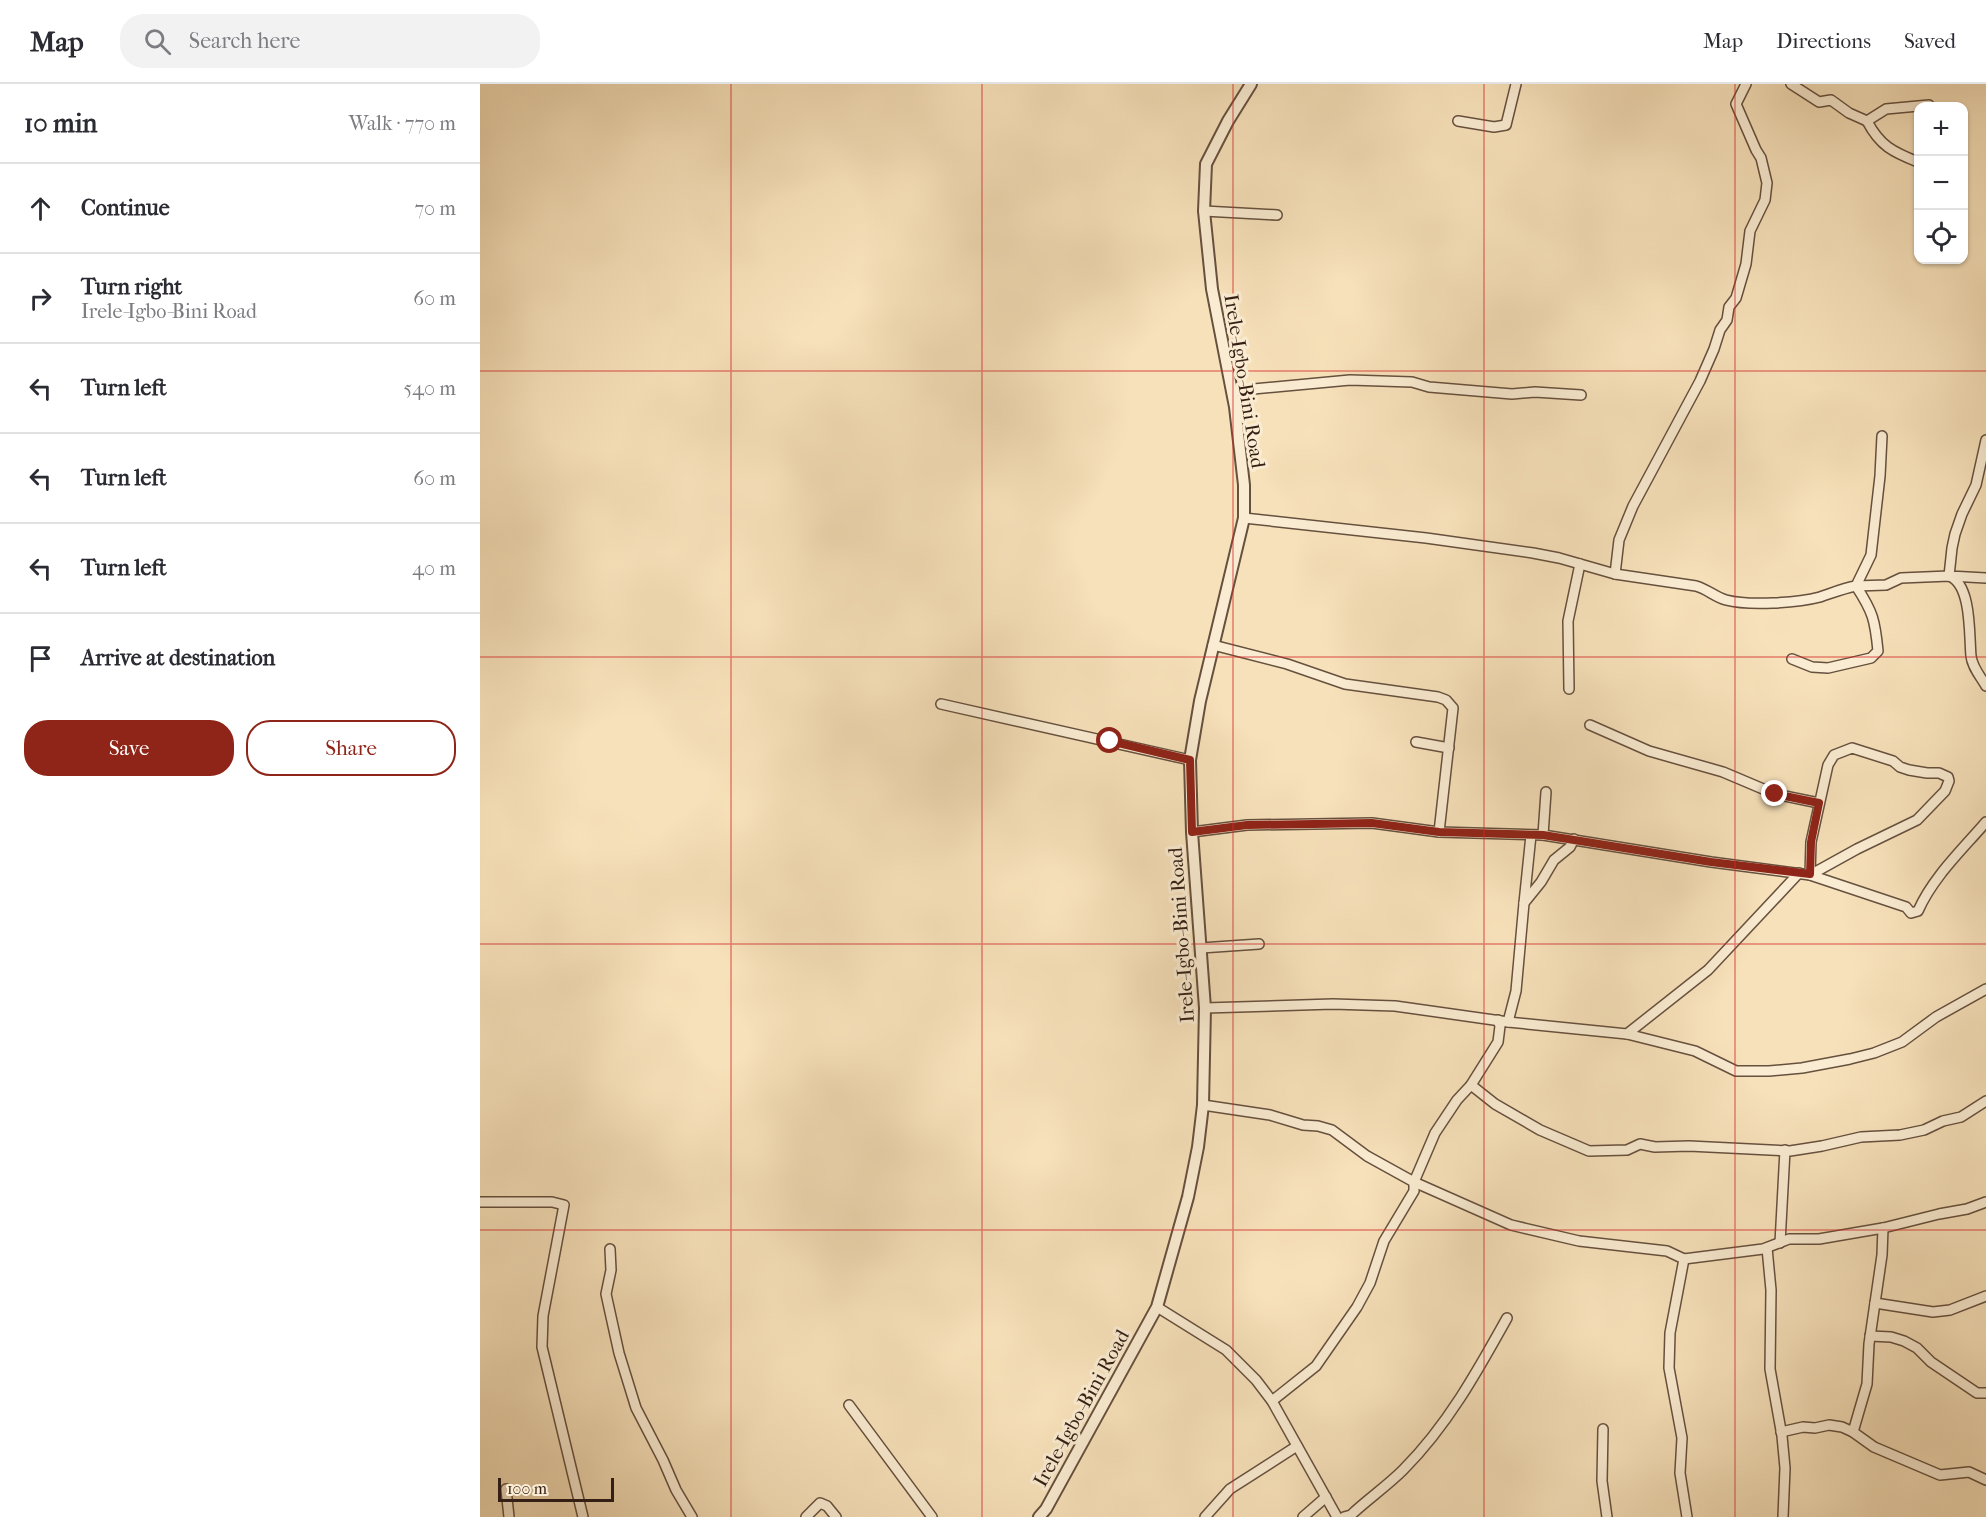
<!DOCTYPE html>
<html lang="en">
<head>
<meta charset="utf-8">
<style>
  body { margin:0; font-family:"IM FELL French Canon",serif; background:#f2f2f3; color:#2b2b33 }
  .controls { position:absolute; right:18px; top:18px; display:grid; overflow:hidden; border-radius:12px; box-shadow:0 2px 4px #0004 }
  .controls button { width:54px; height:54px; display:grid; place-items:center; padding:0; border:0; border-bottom:2px solid #e1e1e2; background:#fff; color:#2b2b33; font:30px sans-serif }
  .scale { position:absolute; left:18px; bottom:15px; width:116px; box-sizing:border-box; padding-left:6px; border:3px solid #351f15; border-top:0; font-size:16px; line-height:21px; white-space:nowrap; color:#351f15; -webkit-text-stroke:4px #faecd2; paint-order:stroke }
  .stop { position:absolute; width:18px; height:18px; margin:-14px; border:4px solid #8f2418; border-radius:50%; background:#fff }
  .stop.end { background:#8f2418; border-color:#fff; box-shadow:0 2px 6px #0008 }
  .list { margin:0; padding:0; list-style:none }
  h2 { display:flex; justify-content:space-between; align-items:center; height:78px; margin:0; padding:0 24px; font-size:26px }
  h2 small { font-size:20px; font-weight:400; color:#7c7c81 }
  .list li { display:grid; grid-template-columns:39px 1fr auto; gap:18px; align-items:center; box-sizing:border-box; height:90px; padding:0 24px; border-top:2px solid #e1e1e2 }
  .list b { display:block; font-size:22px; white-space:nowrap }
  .list p { margin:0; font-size:20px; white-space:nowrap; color:#7c7c81 }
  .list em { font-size:20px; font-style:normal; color:#7c7c81 }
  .actions { display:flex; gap:12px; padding:18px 24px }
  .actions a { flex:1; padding:14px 0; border:2px solid #8f2418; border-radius:24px; text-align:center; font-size:21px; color:#8f2418 }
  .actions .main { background:#8f2418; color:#fff }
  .icon { flex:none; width:33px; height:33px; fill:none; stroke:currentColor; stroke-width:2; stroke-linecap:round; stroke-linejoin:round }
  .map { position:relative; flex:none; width:1506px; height:1433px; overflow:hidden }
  header { display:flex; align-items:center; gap:36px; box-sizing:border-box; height:84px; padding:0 30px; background:#fff; border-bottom:2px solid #e1e1e2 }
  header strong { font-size:28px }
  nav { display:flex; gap:33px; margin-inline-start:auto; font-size:21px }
  .search { width:420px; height:54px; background:#f2f2f3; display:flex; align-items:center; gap:15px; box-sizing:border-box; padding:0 21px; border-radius:24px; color:#7c7c81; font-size:22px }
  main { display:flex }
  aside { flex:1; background:#fff }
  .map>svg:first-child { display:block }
</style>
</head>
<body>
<header>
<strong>Map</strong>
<div class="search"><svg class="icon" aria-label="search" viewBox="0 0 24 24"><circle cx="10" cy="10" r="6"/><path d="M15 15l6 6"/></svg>Search here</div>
<nav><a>Map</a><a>Directions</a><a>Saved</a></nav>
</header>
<main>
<aside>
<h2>10 min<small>Walk · 770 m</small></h2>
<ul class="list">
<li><svg class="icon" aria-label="ahead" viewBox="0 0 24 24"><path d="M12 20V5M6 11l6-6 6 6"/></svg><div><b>Continue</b></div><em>70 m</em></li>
<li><svg class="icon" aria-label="right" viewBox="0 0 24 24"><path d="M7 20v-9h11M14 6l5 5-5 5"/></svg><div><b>Turn right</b><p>Irele-Igbo-Bini Road</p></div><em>60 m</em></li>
<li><svg class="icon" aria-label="left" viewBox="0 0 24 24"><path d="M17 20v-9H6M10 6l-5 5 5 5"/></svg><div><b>Turn left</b></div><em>540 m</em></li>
<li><svg class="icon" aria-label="left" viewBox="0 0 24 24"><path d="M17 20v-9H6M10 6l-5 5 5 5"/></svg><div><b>Turn left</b></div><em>60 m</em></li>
<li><svg class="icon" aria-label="left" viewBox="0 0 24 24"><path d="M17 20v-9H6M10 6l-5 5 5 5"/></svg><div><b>Turn left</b></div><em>40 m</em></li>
<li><svg class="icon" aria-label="arrive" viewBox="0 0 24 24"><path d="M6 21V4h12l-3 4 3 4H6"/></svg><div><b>Arrive at destination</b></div></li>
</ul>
<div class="actions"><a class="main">Save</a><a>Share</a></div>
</aside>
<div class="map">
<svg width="1506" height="1433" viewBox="0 0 1506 1433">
  <rect width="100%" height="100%" fill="#f7e1ba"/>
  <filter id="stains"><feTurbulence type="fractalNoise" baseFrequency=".00333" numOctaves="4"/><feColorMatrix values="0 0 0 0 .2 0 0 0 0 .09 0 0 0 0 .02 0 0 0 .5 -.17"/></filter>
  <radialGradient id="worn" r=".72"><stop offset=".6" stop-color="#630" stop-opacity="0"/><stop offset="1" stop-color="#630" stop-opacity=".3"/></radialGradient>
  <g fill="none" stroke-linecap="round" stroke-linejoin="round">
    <g stroke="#66503e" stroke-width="12">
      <g id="minor">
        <path d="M1311 0 1339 18 1351 16 1369 29 1387 37 1406 25 1449 21"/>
        <path d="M978 37 1014 43 1026 41 1036 0"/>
        <path d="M1387 37C1400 62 1413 68 1438 78"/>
        <path d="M724 127 797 131"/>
        <path d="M752 307 870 296 932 298 949 303 1032 310 1055 308 1101 311"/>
        <path d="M1506 356 1496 401 1482 430 1475 450 1472 464 1469 492 1506 494"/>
        <path d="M764 434 946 454 1053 469 1079 474 1135 490 1216 502C1227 505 1235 513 1246 516 1269 522 1317 519 1340 513 1352 509 1364 504 1376 502L1391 471 1400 392 1402 352"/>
        <path d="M1135 490 1139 456 1153 422 1220 297 1234 265 1240 246 1247 236 1249 223 1256 214 1266 180 1270 147 1285 116 1287 99 1281 74 1276 66 1256 20 1266 0"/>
        <path d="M733 561 807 580 865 600 958 613 966 616 973 624 959 748"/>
        <path d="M1312 575 1332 583 1348 584 1391 574 1398 567C1395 536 1393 528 1376 502L1406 501 1421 494 1469 492C1492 500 1489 552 1491 572 1492 583 1501 593 1506 602"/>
        <path d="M1089 605 1088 537 1100 480"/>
        <path d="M461 620 710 676"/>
        <path d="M1110 641 1169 667 1243 688 1295 710 1339 719"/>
        <path d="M936 658 969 664"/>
        <path d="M1372 664 1413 677 1420 683 1429 686 1447 689H1459L1468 693 1469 697 1465 707 1437 736 1377 765 1330 791 1331 758 1348 681 1354 671Z"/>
        <path d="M712 748 767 741 892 739 959 748 1063 751 1231 778 1330 791 1426 823 1431 829 1438 827C1453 793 1482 766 1506 738"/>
        <path d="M1063 751 1066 708"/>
        <path d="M1044 819 1051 751"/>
        <path d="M721 864 779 860"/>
        <path d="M725 924 853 920 915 922 1028 938 1147 950 1215 967 1256 987H1289L1322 984 1370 975 1394 969 1422 958 1456 933 1506 905"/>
        <path d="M1028 938 1036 907 1044 819 1061 798 1074 776 1090 763 1094 755"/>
        <path d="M1147 950 1228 886 1319 789"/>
        <path d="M991 1001 1015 1020 1060 1046 1109 1067 1147 1066 1160 1060 1175 1063 1209 1062 1310 1067 1342 1062 1381 1053 1420 1051 1444 1046 1463 1037 1481 1033 1506 1017"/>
        <path d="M723 1021 790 1031 823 1041 838 1042 852 1046 887 1072 934 1098 1031 1141 1099 1157 1187 1167 1204 1175 1190 1249 1189 1284 1202 1354 1200 1389 1207 1433"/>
        <path d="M0 1118H72L84 1121 63 1232 62 1263 103 1433"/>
        <path d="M1300 1159 1305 1066"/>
        <path d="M1287 1164 1291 1206 1290 1285 1302 1352 1305 1384 1303 1433"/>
        <path d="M130 1165 131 1186 126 1210 139 1269 156 1324 183 1376 196 1406 212 1433"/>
        <path d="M1204 1175 1283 1165 1309 1155H1339L1403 1144 1459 1130 1487 1125 1506 1118"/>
        <path d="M1395 1219 1453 1228 1470 1226 1506 1212"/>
        <path d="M677 1223 746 1266 776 1296 792 1317 857 1433"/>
        <path d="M1390 1252 1411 1253 1424 1257 1437 1264 1451 1278 1497 1309H1506"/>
        <path d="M792 1317 836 1282 877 1223 890 1199 904 1157 934 1107V1098L955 1049 977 1016 991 1001 1018 958 1020 942 1018 936"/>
        <path d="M369 1321 452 1433"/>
        <path d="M1123 1345 1122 1397 1127 1433"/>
        <path d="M1301 1348 1323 1343 1335 1344 1349 1341 1362 1343 1373 1348 1394 1363 1460 1391 1489 1388 1506 1396"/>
        <path d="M1373 1348 1387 1300 1389 1260 1402 1171 1403 1144"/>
        <path d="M26 1405 29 1433"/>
        <path d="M326 1433 340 1419 347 1422 356 1433"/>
        <path d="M725 1433 750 1405 817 1362"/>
        <path d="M823 1433 846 1413"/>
        <path d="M864 1433 871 1431C888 1415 907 1402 923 1386 967 1342 997 1288 1027 1234"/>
      </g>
    </g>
    <g stroke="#66503e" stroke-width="14">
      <path id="tertiary" d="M559 1433 566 1425 677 1223 708 1113 718 1063 723 1021 725 924 712 748 710 676 720 617 764 434V401L755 323 732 205 724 127 726 80 748 37 771 0"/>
    </g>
    <use href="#minor" stroke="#faecd2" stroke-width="9"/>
    <use href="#tertiary" stroke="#faecd2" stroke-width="10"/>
  </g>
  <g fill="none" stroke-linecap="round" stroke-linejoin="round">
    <path stroke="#8f2418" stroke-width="8" d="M630 657 710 676 712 748 767 741 892 739 959 748 1063 751 1231 778 1330 790 1331 758 1339 719 1295 710"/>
  </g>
  <path fill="none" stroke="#d62828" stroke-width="1.5" stroke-opacity="0.55" d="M251 0V1433M502 0V1433M753 0V1433M1004 0V1433M1255 0V1433M0 287H1506M0 573H1506M0 860H1506M0 1146H1506"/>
  <g text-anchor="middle" stroke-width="6" stroke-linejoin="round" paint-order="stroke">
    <g font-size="20" fill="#351f15" stroke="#faecd2">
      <text transform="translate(765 297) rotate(81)" y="7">Irele-Igbo-Bini Road</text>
      <text transform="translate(701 851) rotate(-94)" y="7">Irele-Igbo-Bini Road</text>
      <text transform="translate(601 1324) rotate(-61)" y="7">Irele-Igbo-Bini Road</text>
    </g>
  </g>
  <rect width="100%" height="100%" filter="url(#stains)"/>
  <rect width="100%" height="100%" fill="url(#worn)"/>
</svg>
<div class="controls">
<button>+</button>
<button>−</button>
<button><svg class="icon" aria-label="locate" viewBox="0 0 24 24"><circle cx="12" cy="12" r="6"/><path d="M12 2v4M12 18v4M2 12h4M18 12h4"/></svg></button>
</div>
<div class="scale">100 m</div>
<div class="stop" style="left:630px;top:657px"></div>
<div class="stop end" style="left:1295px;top:710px"></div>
</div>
</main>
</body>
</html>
